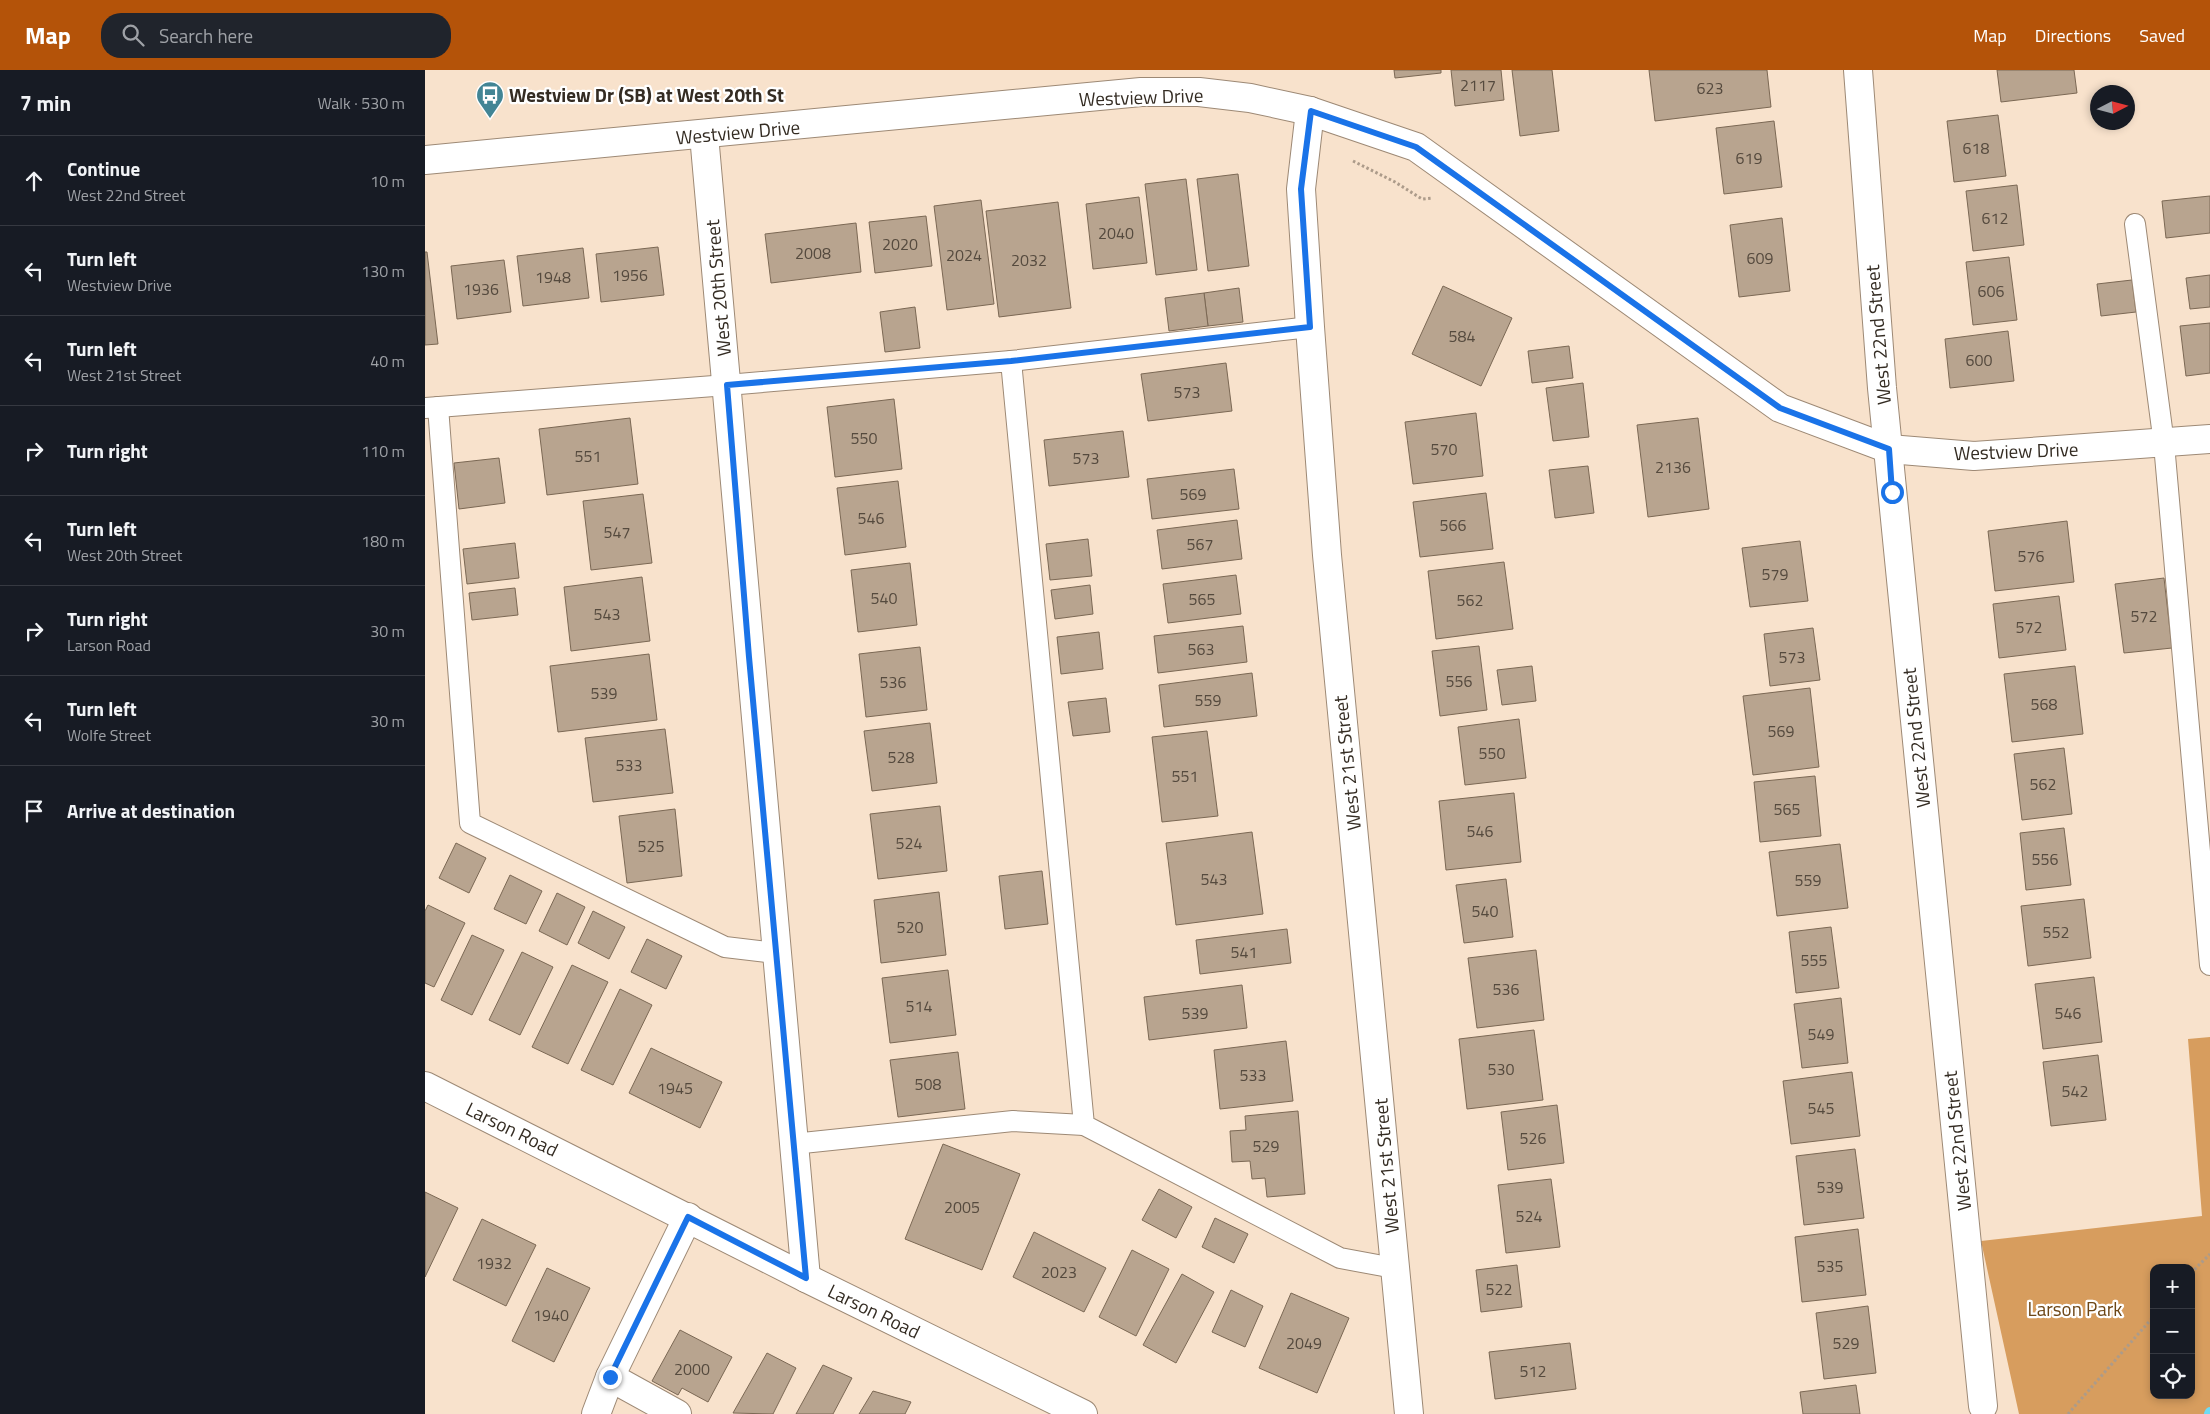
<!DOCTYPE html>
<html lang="en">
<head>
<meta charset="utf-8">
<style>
  body { margin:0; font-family:"Titillium Web",sans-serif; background:#20242c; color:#f1f3f6 }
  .controls { position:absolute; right:15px; bottom:15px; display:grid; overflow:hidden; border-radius:10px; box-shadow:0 2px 8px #0003 }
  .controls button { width:45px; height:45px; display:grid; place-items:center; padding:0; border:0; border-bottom:1px solid #363941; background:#171b24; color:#f1f3f6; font:25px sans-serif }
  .compass { position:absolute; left:1665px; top:15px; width:45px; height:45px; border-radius:50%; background:#171b24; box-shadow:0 2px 8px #0003; rotate:84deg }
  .stop { position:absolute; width:15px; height:15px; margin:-11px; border:4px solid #1a73e8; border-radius:50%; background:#fff }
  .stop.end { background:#1a73e8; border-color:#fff; box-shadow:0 1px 5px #0008 }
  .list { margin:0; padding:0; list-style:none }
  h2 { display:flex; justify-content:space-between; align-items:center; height:65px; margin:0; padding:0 20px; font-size:21px }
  h2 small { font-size:16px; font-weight:400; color:#9ea1a6 }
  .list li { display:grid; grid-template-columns:32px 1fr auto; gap:15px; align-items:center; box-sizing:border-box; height:90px; padding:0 20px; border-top:1px solid #363941 }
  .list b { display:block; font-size:19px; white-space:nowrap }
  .list p { margin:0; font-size:16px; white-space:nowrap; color:#9ea1a6 }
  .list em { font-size:16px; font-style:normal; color:#9ea1a6 }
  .icon { flex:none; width:28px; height:28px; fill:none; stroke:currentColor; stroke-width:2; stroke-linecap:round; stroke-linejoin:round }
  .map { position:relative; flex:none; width:1785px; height:1344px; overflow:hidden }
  header { display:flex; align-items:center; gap:30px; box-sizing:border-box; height:70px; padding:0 25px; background:#b45309; color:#fff }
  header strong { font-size:24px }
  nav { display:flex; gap:28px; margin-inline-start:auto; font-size:18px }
  .search { width:350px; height:45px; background:#20242c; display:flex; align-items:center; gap:12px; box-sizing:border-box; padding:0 18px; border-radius:20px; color:#9ea1a6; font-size:19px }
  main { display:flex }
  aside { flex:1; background:#171b24 }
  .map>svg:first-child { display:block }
</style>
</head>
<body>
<header>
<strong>Map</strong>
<div class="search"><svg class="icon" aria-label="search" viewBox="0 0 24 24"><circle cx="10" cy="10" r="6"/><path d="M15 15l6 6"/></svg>Search here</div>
<nav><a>Map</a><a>Directions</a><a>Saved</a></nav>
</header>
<main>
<aside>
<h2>7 min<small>Walk · 530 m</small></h2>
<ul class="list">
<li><svg class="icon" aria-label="ahead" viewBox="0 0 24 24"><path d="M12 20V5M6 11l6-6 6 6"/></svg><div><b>Continue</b><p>West 22nd Street</p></div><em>10 m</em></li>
<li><svg class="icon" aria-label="left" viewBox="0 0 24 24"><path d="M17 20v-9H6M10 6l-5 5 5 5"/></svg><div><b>Turn left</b><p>Westview Drive</p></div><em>130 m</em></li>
<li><svg class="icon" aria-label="left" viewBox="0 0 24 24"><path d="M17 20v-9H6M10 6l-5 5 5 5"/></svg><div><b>Turn left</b><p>West 21st Street</p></div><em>40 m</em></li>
<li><svg class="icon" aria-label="right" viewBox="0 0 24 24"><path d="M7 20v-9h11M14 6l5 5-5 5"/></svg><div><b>Turn right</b></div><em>110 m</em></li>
<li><svg class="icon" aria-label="left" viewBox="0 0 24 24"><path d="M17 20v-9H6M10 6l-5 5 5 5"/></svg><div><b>Turn left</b><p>West 20th Street</p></div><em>180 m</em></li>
<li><svg class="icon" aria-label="right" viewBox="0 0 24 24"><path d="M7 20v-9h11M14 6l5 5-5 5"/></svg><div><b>Turn right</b><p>Larson Road</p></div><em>30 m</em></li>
<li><svg class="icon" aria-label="left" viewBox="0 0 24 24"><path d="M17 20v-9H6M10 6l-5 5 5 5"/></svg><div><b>Turn left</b><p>Wolfe Street</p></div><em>30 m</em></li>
<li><svg class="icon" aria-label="arrive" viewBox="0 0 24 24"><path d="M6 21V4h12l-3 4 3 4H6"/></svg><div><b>Arrive at destination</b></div></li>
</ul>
</aside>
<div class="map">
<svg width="1785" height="1344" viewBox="0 0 1785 1344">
  <rect width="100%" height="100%" fill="#f8e2cc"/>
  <path fill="#d79d5e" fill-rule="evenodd" d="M1785 967V1344H1594L1556 1171 1777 1146 1763 969ZM1729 1198H1766V1325H1729Z"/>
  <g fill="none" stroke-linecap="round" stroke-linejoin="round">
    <path stroke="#6edbf4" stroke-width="10" d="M1784 1344 1785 1342"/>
  </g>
  <g fill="#b8a48f" stroke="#7b6854">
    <path d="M969 0H1016V3L970 8Z"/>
    <path d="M1026 0H1076L1079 30 1030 36Z"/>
    <path d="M1087 0H1127L1134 61 1095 66Z"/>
    <path d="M1224 0H1342L1346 37 1230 51Z"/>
    <path d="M1572 0H1649L1652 23 1576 32Z"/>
    <path d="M1573 45 1581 106 1529 112 1522 51Z"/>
    <path d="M1349 51 1357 117 1299 124 1291 58Z"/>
    <path d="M813 104 824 196 783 201 772 109Z"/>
    <path d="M761 109 772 200 731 205 720 114Z"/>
    <path d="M1592 115 1599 175 1548 181 1541 121Z"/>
    <path d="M1785 126V163L1741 168 1737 131Z"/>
    <path d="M714 127 722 193 668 199 661 134Z"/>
    <path d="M556 130 569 234 522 240 509 136Z"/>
    <path d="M633 132 646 238 574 247 561 141Z"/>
    <path d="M501 146 507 196 450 203 444 152Z"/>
    <path d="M1357 148 1365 221 1314 227 1305 155Z"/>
    <path d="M431 153 436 202 346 213 340 164Z"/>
    <path d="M233 177 239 225 176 232 171 184Z"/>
    <path d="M158 178 164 228 98 236 92 186Z"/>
    <path d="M0 182H2L13 274 0 275Z"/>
    <path d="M1584 187 1592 250 1548 255 1541 192Z"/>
    <path d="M79 190 86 242 32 249 26 196Z"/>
    <path d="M1785 205V237L1765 239 1761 208Z"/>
    <path d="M1707 210 1711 242 1676 246 1672 214Z"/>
    <path d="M1018 216 1087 248 1056 316 987 284Z"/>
    <path d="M814 218 818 252 783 256 779 223Z"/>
    <path d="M779 223 783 256 744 261 740 228Z"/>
    <path d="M490 237 495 278 460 282 455 242Z"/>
    <path d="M1785 253V303L1761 306 1755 256Z"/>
    <path d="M1583 261 1589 311 1525 318 1520 269Z"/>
    <path d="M1144 276 1148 308 1107 313 1103 281Z"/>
    <path d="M801 293 807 341 723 351 716 304Z"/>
    <path d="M1158 313 1164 367 1128 371 1121 318Z"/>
    <path d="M469 329 477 399 410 407 402 337Z"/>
    <path d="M1051 343 1058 406 988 414 980 352Z"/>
    <path d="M205 348 213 414 122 425 114 359Z"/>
    <path d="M1273 348 1284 439 1223 447 1212 355Z"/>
    <path d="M698 361 704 407 624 416 619 370Z"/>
    <path d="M74 388 80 433 34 439 29 393Z"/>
    <path d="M1163 396 1169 443 1130 448 1124 400Z"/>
    <path d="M809 399 814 439 727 449 722 409Z"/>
    <path d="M473 411 481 477 420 485 412 418Z"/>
    <path d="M1061 423 1068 479 995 487 988 432Z"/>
    <path d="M218 424 227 493 166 500 158 431Z"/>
    <path d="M812 450 817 489 737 499 732 460Z"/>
    <path d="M1642 451 1649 512 1570 521 1563 461Z"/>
    <path d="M663 469 667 506 625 510 621 474Z"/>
    <path d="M1375 471 1383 531 1325 537 1317 478Z"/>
    <path d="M90 473 94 508 42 514 38 479Z"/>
    <path d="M1079 492 1088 559 1011 569 1003 501Z"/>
    <path d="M485 493 492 555 433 562 426 500Z"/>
    <path d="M811 505 816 544 743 553 738 514Z"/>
    <path d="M217 507 225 571 146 581 139 517Z"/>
    <path d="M1739 508 1747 578 1699 583 1690 514Z"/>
    <path d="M665 515 668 544 630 549 626 520Z"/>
    <path d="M90 518 93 545 47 550 44 523Z"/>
    <path d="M1634 526 1641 580 1574 588 1568 534Z"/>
    <path d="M818 556 822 592 733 603 729 566Z"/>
    <path d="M1388 558 1395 610 1345 616 1339 564Z"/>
    <path d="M674 562 678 599 636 604 632 567Z"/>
    <path d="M1054 576 1062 640 1015 646 1007 581Z"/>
    <path d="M495 577 502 640 441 647 434 584Z"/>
    <path d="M224 584 232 650 133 662 125 596Z"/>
    <path d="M1107 596 1111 631 1077 635 1072 600Z"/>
    <path d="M1650 596 1658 664 1587 672 1579 604Z"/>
    <path d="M827 603 832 646 739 657 734 615Z"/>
    <path d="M1385 618 1394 697 1328 705 1318 626Z"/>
    <path d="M681 628 685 662 648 666 643 632Z"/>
    <path d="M1094 649 1101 708 1040 715 1033 657Z"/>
    <path d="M505 653 512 713 447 721 439 661Z"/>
    <path d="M240 659 248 723 168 732 160 668Z"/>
    <path d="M782 661 793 746 737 752 727 667Z"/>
    <path d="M1639 678 1647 744 1597 750 1589 684Z"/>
    <path d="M1390 706 1396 766 1335 772 1329 712Z"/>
    <path d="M1089 723 1096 792 1021 800 1014 731Z"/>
    <path d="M515 736 522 801 453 809 445 744Z"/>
    <path d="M250 739 257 806 202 813 194 746Z"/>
    <path d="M1639 758 1646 815 1601 820 1595 763Z"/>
    <path d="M827 762 838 844 751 855 741 773Z"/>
    <path d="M31 773 61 788 44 823 14 808Z"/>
    <path d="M1415 774 1423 838 1352 846 1344 782Z"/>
    <path d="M617 801 623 854 580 859 574 806Z"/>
    <path d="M85 805 117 821 101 854 69 839Z"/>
    <path d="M1081 809 1088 867 1039 873 1031 815Z"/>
    <path d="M514 822 521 885 456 893 449 830Z"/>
    <path d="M132 823 160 837 142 875 114 861Z"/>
    <path d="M1659 829 1666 888 1603 896 1596 836Z"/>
    <path d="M3 835 40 853 9 917 0 913V841Z"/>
    <path d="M168 841 200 857 184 889 153 873Z"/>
    <path d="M1406 857 1414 918 1371 923 1364 862Z"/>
    <path d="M862 859 866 893 775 904 771 870Z"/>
    <path d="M47 865 79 880 47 945 16 930Z"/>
    <path d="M222 869 257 886 241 919 206 902Z"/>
    <path d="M1111 880 1119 950 1052 958 1043 888Z"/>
    <path d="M97 882 128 897 95 965 64 950Z"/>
    <path d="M147 895 183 912 143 994 107 977Z"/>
    <path d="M523 900 531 965 465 973 457 908Z"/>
    <path d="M1669 907 1677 972 1618 979 1610 914Z"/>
    <path d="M817 915 822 958 724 970 719 927Z"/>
    <path d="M195 919 227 935 188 1015 156 1000Z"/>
    <path d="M1416 928 1423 993 1377 998 1369 934Z"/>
    <path d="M1109 960 1118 1030 1042 1039 1034 969Z"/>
    <path d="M861 971 868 1031 795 1039 789 980Z"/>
    <path d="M226 978 297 1012 275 1058 204 1023Z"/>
    <path d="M533 982 540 1039 473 1047 465 990Z"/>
    <path d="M1673 985 1681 1050 1626 1056 1618 992Z"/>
    <path d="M1427 1002 1435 1066 1366 1074 1358 1011Z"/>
    <path d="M1132 1035 1139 1093 1083 1100 1076 1042Z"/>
    <path d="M873 1041 880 1124 842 1127 840 1108 827 1109 825 1091 807 1092 805 1061 821 1060 820 1046Z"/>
    <path d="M518 1074 595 1104 557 1200 480 1169Z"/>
    <path d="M1430 1079 1439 1148 1379 1155 1371 1086Z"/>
    <path d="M1126 1109 1135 1177 1081 1183 1073 1115Z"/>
    <path d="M734 1119 767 1137 751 1168 717 1150Z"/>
    <path d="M0 1122 33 1138 0 1207Z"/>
    <path d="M790 1148 823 1164 809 1193 777 1177Z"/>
    <path d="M57 1149 111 1175 81 1236 28 1210Z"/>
    <path d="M1433 1159 1441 1225 1377 1232 1370 1167Z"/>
    <path d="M609 1162 681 1198 659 1242 588 1207Z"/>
    <path d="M707 1180 744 1199 711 1266 674 1247Z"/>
    <path d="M1092 1195 1097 1237 1056 1242 1051 1200Z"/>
    <path d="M122 1198 165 1218 129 1292 87 1271Z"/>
    <path d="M757 1204 789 1222 751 1293 718 1275Z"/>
    <path d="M806 1220 838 1236 820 1277 787 1262Z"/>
    <path d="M866 1223 924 1248 892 1323 834 1298Z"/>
    <path d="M1443 1236 1451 1303 1399 1309 1391 1243Z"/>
    <path d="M255 1260 307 1287 283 1332 257 1318 253 1325 227 1311Z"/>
    <path d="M1145 1273 1151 1319 1070 1329 1064 1282Z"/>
    <path d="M342 1283 371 1298 348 1344 308 1343Z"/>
    <path d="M398 1295 427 1308 408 1344H371Z"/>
    <path d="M1431 1315 1435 1344H1378L1375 1322Z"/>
    <path d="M448 1321 486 1332 480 1344H434Z"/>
  </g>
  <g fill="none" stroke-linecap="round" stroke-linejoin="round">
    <g stroke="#9d8975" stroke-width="22">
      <g id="lane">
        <path d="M1710 154 1739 374 1785 895"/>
        <path d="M586 291 885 257"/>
        <path d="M13 337 45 753 300 877 351 883"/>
        <path d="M0 338 302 315 586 291 659 1055 915 1188 969 1198"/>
        <path d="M368 1074 588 1051 659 1055"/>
      </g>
    </g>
    <g stroke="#9d8975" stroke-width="30">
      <g id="street">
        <path d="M1433 0 1457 318 1558 1336"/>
        <path d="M885 41 876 119 885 257 902 485 984 1344"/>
        <path d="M279 65 381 1208"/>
        <path d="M185 1307 252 1344"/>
        <path d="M171 1344 185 1307 263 1147"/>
      </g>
    </g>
    <g stroke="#9d8975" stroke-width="30">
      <g id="secondary">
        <path d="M0 90 716 22H774L825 28 885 41 991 77 1355 338 1464 379 1549 386 1785 369"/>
        <path d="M0 1016 381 1208 658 1344"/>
      </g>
    </g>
    <g stroke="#ac9b8a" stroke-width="3" stroke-dasharray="2.5 2.5" stroke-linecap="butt">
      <path d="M928 91 970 112 997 129 1007 128"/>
      <path d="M1766 1203 1785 1184"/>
      <path d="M1643 1344 1729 1246"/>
    </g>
    <use href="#lane" stroke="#fff" stroke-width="20"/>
    <use href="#street" stroke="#fff" stroke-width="28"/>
    <use href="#secondary" stroke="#fff" stroke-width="28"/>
  </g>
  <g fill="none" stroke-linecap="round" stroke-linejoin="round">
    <path stroke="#1a73e8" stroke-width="6" d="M185 1307 263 1147 381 1208 324 587 302 315 586 291 885 257 876 119 886 41 991 77 1355 338 1464 379 1467 422"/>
  </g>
  <defs>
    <g id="bus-pin" transform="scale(1.4375)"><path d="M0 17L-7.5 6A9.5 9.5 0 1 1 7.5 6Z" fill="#428595" stroke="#fff"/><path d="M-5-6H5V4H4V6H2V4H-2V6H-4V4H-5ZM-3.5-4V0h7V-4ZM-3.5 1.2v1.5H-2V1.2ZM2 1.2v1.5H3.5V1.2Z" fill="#fff"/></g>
  </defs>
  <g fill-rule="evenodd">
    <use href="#bus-pin" x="65" y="25"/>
  </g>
  <g text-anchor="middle" stroke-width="4.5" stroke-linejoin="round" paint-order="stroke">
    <g font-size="16" fill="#554a3e">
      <text x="1053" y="21">2117</text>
      <text x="1285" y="24">623</text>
      <text x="1551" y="84">618</text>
      <text x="1324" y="94">619</text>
      <text x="1570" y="154">612</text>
      <text x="691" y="169">2040</text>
      <text x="475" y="180">2020</text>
      <text x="388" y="189">2008</text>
      <text x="539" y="191">2024</text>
      <text x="1335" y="194">609</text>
      <text x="604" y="196">2032</text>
      <text x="205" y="211">1956</text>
      <text x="128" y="213">1948</text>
      <text x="56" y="225">1936</text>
      <text x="1566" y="227">606</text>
      <text x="1037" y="272">584</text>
      <text x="1554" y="296">600</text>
      <text x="762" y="328">573</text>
      <text x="439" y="374">550</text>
      <text x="1019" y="385">570</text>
      <text x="163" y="392">551</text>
      <text x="661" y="394">573</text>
      <text x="1248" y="403">2136</text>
      <text x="768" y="430">569</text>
      <text x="446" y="454">546</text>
      <text x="1028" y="461">566</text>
      <text x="192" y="468">547</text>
      <text x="775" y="480">567</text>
      <text x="1606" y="492">576</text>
      <text x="1350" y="510">579</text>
      <text x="459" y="534">540</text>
      <text x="777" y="535">565</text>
      <text x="1045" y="536">562</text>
      <text x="182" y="550">543</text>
      <text x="1719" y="552">572</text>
      <text x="1604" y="563">572</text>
      <text x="776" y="585">563</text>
      <text x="1367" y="593">573</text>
      <text x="1034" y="617">556</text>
      <text x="468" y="618">536</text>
      <text x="179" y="629">539</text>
      <text x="783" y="636">559</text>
      <text x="1619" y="640">568</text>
      <text x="1356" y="667">569</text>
      <text x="1067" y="689">550</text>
      <text x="476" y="693">528</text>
      <text x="204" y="701">533</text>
      <text x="760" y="712">551</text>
      <text x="1618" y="720">562</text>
      <text x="1362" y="745">565</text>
      <text x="1055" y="767">546</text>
      <text x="484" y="779">524</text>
      <text x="226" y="782">525</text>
      <text x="1620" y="795">556</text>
      <text x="789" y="815">543</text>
      <text x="1383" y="816">559</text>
      <text x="1060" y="847">540</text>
      <text x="485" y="863">520</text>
      <text x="1631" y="868">552</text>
      <text x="819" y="888">541</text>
      <text x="1389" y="896">555</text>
      <text x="1081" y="925">536</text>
      <text x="494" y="942">514</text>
      <text x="770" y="949">539</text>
      <text x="1643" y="949">546</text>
      <text x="1396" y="970">549</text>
      <text x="1076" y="1005">530</text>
      <text x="828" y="1011">533</text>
      <text x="503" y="1020">508</text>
      <text x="250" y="1024">1945</text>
      <text x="1650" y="1027">542</text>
      <text x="1396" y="1044">545</text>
      <text x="1108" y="1074">526</text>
      <text x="841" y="1082">529</text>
      <text x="1405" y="1123">539</text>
      <text x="537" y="1143">2005</text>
      <text x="1104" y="1152">524</text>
      <text x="69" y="1199">1932</text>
      <text x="1405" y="1202">535</text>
      <text x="634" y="1208">2023</text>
      <text x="1074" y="1225">522</text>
      <text x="126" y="1251">1940</text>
      <text x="879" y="1279">2049</text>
      <text x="1421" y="1279">529</text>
      <text x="267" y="1305">2000</text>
      <text x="1108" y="1307">512</text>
    </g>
    <g font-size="19" font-weight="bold" fill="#342c23" stroke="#fff" text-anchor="start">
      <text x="84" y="32">Westview Dr (SB) at West 20th St</text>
    </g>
    <g font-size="19" fill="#342c23" stroke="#fff">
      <text transform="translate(716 27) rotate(-2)" y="7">Westview Drive</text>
      <text transform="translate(313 62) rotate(-5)" y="7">Westview Drive</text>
      <text transform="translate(293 218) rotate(-95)" y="7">West 20th Street</text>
      <text transform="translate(1453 265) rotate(-95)" y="7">West 22nd Street</text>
      <text transform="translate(1591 381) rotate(-2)" y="7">Westview Drive</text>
      <text transform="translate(1491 668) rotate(-96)" y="7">West 22nd Street</text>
      <text transform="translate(922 693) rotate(-96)" y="7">West 21st Street</text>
      <text transform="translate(87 1059) rotate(26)" y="7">Larson Road</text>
      <text transform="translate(1532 1071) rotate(-96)" y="7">West 22nd Street</text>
      <text transform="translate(961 1096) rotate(-95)" y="7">West 21st Street</text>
      <text transform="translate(449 1241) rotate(26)" y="7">Larson Road</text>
    </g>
    <g font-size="19" fill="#6d4616" stroke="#fff">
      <text x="1650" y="1246">Larson Park</text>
    </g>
  </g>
</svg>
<div class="controls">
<button>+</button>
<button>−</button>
<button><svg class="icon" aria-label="locate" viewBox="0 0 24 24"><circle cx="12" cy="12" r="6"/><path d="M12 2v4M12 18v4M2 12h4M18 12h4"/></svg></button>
</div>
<svg class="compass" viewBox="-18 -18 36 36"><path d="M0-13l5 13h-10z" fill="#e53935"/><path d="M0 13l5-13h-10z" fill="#9ea1a6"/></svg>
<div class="stop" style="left:1467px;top:422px"></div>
<div class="stop end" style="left:185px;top:1307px"></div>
</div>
</main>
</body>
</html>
